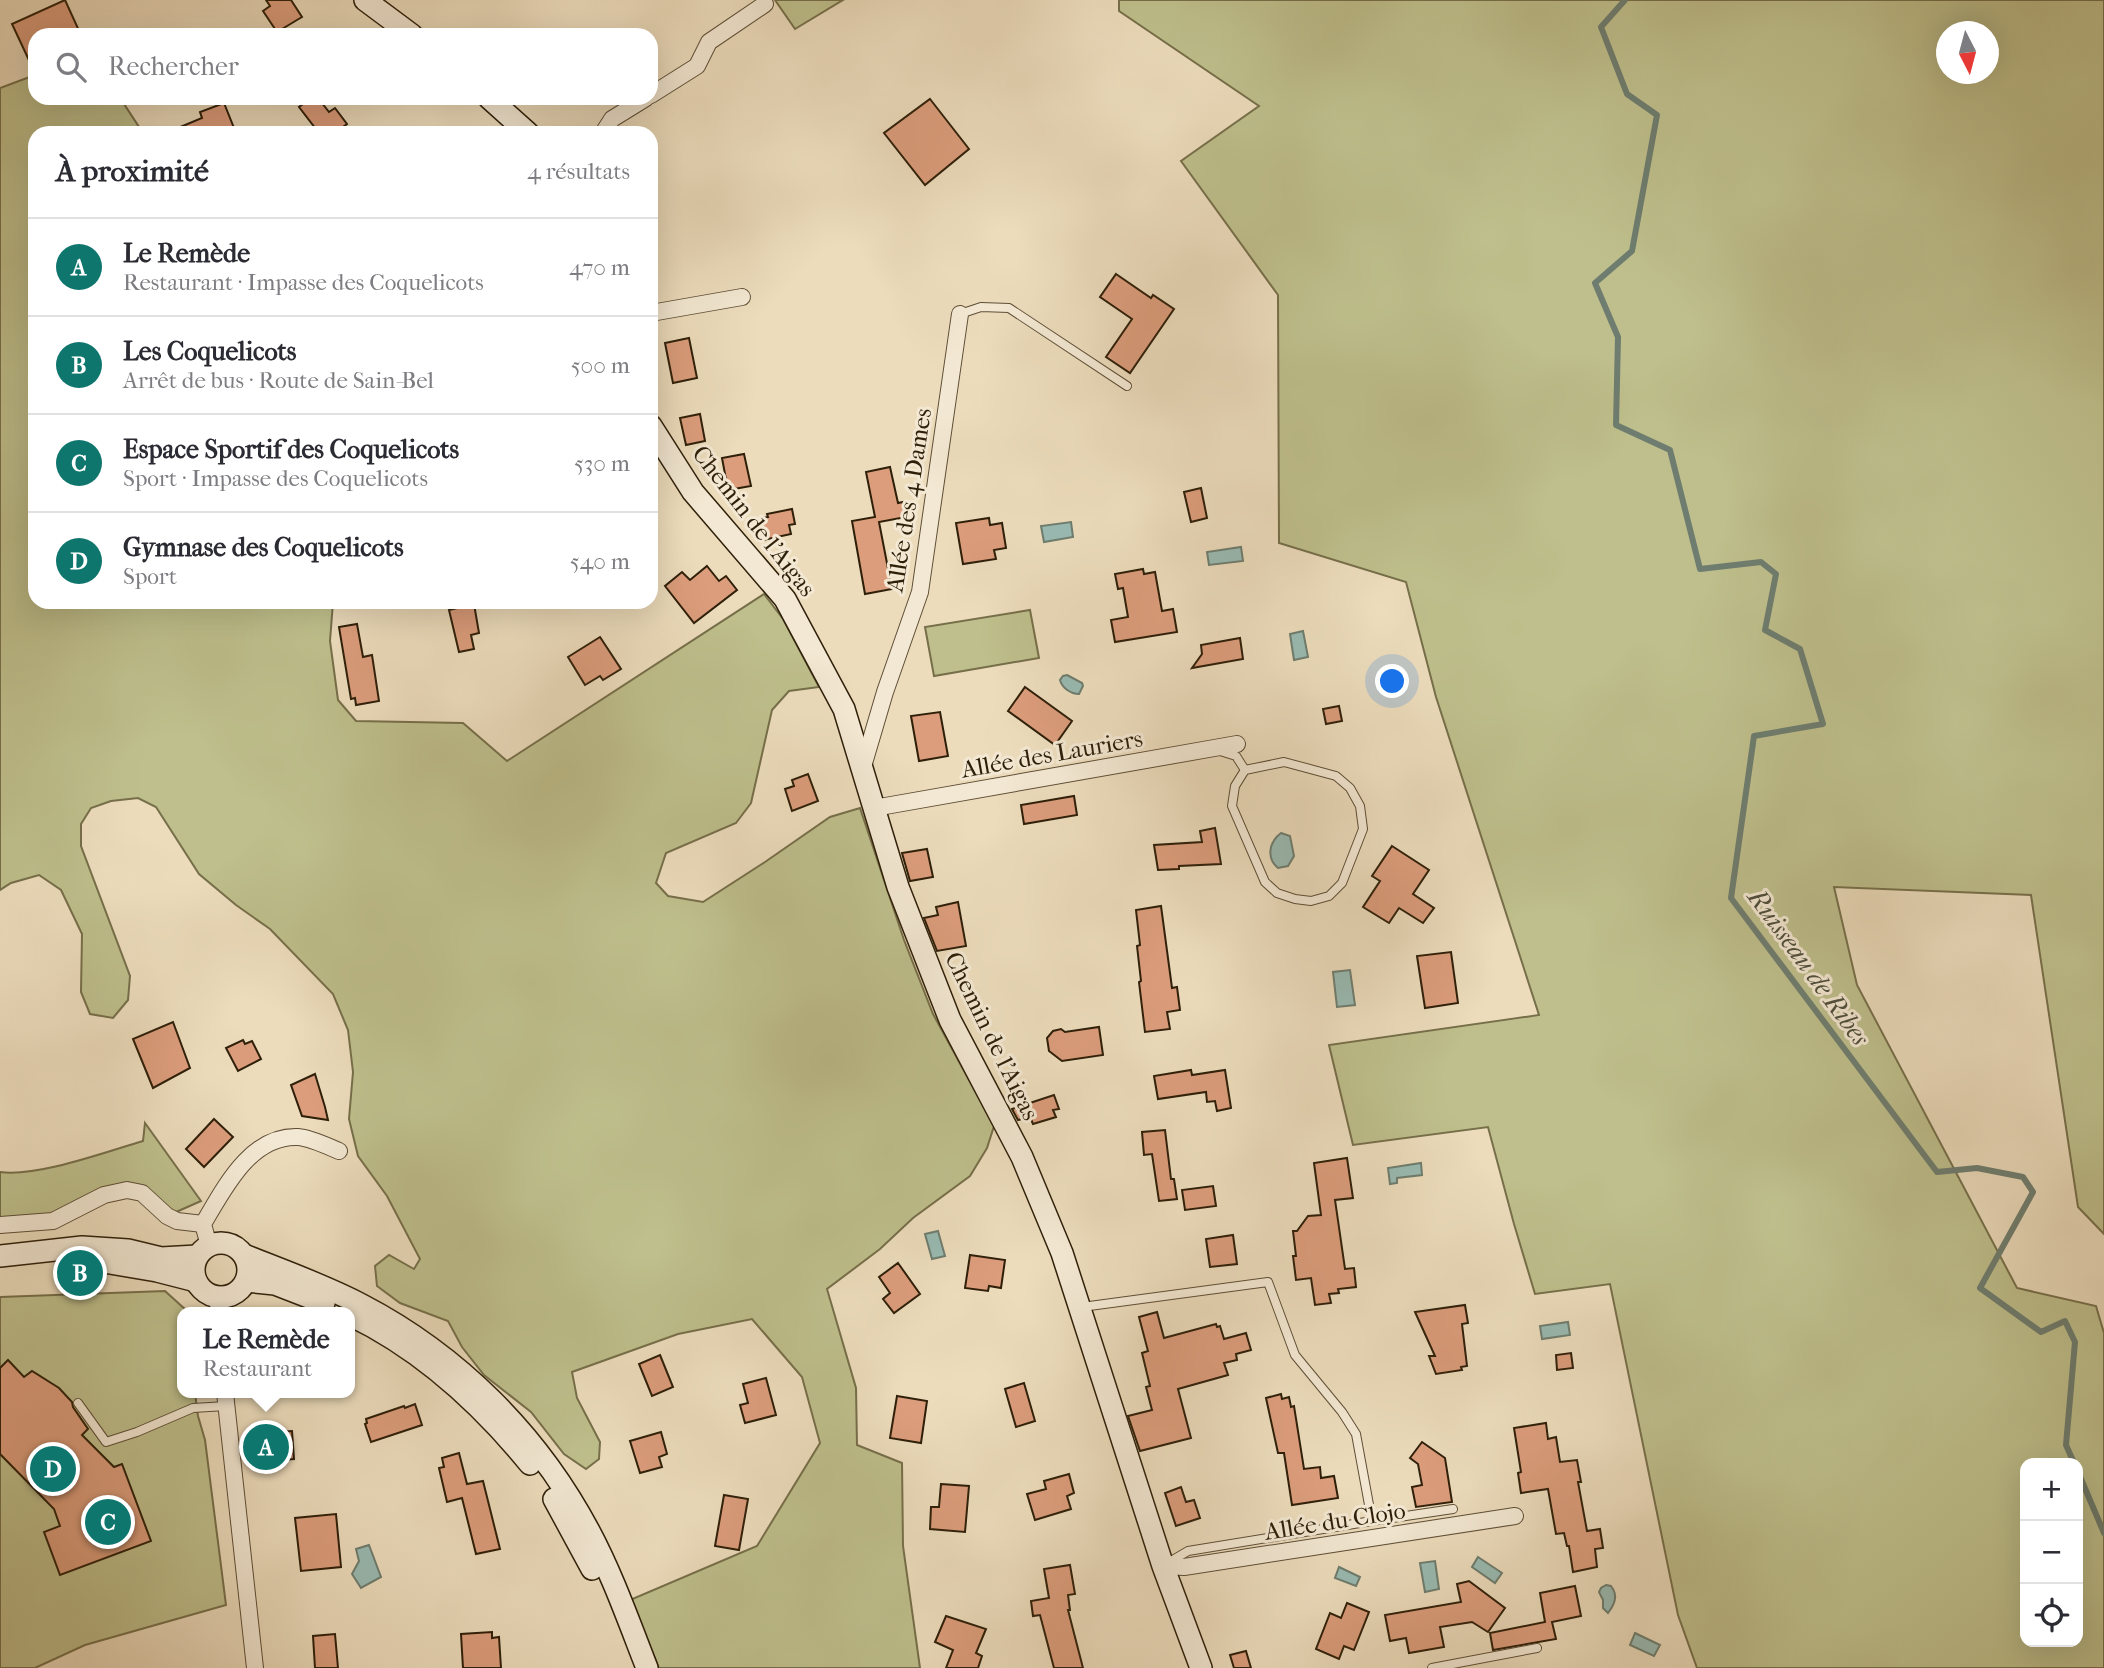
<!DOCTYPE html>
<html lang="fr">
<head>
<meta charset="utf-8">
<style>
  body { margin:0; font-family:"IM FELL French Canon",serif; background:#f7f7f7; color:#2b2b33 }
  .controls { position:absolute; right:21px; bottom:21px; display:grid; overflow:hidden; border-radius:14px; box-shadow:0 7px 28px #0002 }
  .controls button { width:63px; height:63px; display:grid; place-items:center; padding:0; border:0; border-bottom:2px solid #e1e1e2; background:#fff; color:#2b2b33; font:35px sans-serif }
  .compass { position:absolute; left:1936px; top:21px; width:63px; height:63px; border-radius:50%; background:#fff; box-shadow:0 7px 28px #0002; rotate:174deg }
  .you { position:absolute; left:1393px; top:682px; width:24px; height:24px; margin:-18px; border:5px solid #fff; border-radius:50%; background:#1a73e8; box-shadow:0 0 0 10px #1a73e833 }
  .badge { display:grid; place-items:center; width:46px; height:46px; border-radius:50%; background:#0f766e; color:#fff; font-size:23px; font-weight:700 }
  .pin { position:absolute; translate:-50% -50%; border:4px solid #fff; box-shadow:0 2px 7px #0006 }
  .popup { position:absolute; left:177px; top:1307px; width:178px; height:91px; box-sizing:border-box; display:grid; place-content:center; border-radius:14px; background:#fff; filter:drop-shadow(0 2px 5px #0005); font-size:23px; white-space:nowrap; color:#7c7c81 }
  .popup b { font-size:26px; color:#2b2b33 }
  .popup::after { content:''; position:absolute; left:50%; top:100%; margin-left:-14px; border:14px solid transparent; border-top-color:#fff }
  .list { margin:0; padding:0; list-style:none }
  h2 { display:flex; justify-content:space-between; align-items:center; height:91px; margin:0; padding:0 28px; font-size:30px }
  h2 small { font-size:23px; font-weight:400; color:#7c7c81 }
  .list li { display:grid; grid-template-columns:46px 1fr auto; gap:21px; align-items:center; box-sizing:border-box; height:98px; padding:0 28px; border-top:2px solid #e1e1e2 }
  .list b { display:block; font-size:26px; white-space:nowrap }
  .list p { margin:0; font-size:23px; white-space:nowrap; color:#7c7c81 }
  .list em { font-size:23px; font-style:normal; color:#7c7c81 }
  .icon { flex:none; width:38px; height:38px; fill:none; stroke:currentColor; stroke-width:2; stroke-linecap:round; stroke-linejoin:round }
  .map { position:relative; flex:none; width:2104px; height:1668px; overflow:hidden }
  .search { position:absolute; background:#fff; box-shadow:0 7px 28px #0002; left:28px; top:28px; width:630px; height:77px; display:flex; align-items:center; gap:18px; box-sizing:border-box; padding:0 24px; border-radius:21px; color:#7c7c81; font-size:26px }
  .panel { position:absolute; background:#fff; box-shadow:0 7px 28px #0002; left:28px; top:126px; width:630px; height:483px; border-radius:21px }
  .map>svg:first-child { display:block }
</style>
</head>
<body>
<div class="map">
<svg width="2104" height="1668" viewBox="0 0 2104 1668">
  <rect width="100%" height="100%" fill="#ecdcbc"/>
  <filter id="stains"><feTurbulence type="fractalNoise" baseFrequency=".00286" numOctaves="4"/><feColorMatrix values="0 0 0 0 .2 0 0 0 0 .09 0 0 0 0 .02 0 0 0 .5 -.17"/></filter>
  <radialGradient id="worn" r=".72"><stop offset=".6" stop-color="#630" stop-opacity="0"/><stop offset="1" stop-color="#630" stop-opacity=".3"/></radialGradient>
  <g fill="#bebf8c" stroke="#766f4a" stroke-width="2" fill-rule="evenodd">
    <path d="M775 0H843L795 29Z"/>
    <path d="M1119 0H2104V1234L2078 1207 2031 895 1834 887 1857 985 2017 1288 2096 1306 2104 1333V1668H1697L1678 1615 1610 1284 1535 1294 1514 1224 1488 1127 1353 1145 1329 1045 1539 1015 1436 697 1406 582 1279 543 1278 295 1181 161 1259 106 1119 11ZM1946 32H1988V74H1946ZM2078 1463V1642H2025V1463Z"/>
    <path d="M35 75V98H109L122 101 143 133H35V602H333L330 641 338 700 356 721 463 723 507 761 764 594 783 619 819 687 789 691 772 710 751 803 736 823 666 853 656 883 668 896 703 902 765 862 830 817 860 808 904 940 933 1014 994 1126 987 1148 970 1176 913 1218 880 1249 827 1289 856 1388 857 1445 902 1463 903 1546 920 1668H659L630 1600 757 1546 820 1443 802 1377 752 1319 678 1334 572 1372 577 1398 600 1442 599 1459 586 1469 564 1454 531 1412 484 1375 462 1347 448 1321 400 1303 377 1286 375 1266 389 1255 414 1269 420 1259 387 1196 358 1156 349 1119 353 1072 348 1030 333 994 270 929 236 905 199 874 156 807 138 798 111 801 91 808 81 824V846L130 976 128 1000 113 1018 90 1014 81 992 82 934 61 890 39 875 11 883 0 890V88Z"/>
    <path d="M1030 610 1039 658 934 676 925 627Z"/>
    <path d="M145 1123 201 1201 167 1216 127 1190 53 1221 0 1225V1172C38 1177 105 1152 143 1141Z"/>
    <path d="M165 1291 187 1311 182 1312V1393H195L198 1416 205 1440 226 1605 85 1645 35 1668H0V1297Z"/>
  </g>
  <g fill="#99bbb3" stroke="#6e7d6f" stroke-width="2">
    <path d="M1071 522 1073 537 1044 542 1041 526Z"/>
    <path d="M1241 547 1243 561 1209 565 1207 552Z"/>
    <path d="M1303 631 1308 657 1294 660 1290 634Z"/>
    <path d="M1067 675 1082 683 1083 686 1079 694C1071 694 1062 688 1060 680L1063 676Z"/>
    <path d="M1281 833 1290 836 1294 856 1288 866 1278 868C1266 858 1269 842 1281 833Z"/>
    <path d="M1350 970 1355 1005 1337 1007 1333 972Z"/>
    <path d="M1421 1163 1422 1175 1397 1178V1183L1390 1184 1388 1168Z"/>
    <path d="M938 1231 945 1256 932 1259 925 1234Z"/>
    <path d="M1568 1322 1570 1335 1542 1339 1540 1326Z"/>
    <path d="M369 1545 381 1577 361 1588 352 1574 359 1561 356 1549Z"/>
    <path d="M1478 1557 1502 1573 1495 1583 1472 1567Z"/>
    <path d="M1435 1561 1439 1589 1425 1592 1420 1563Z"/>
    <path d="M1339 1567 1360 1577 1356 1586 1335 1578Z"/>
    <path d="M1606 1585 1611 1586C1619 1596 1614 1605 1608 1613L1603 1608V1600L1599 1592 1601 1588Z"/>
    <path d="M1635 1633 1660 1645 1654 1656 1630 1645Z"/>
  </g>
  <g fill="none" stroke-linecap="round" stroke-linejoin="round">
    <g stroke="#6e7d6f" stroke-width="6">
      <path d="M1625 0 1601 27 1627 94 1657 115 1632 251 1595 283 1618 337 1616 425 1670 450 1700 569 1761 562 1776 574 1765 630 1800 649 1823 724 1754 736 1731 898 1937 1172 1977 1168 2023 1177 2033 1192 1980 1288 2041 1332 2065 1321 2075 1342 2066 1445 2074 1463"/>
      <path d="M2078 1472 2104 1533"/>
    </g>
  </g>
  <g fill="#dc9d7c" stroke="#2e1f09" stroke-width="2">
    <path d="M65 0 81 35H35V73L12 24Z"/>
    <path d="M266 0H291L302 17 277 32 263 11 270 6Z"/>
    <path d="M311 98H318L329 112 335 108 347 124 335 133H319L299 107Z"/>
    <path d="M930 99 969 149 925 185 884 133Z"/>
    <path d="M224 103 236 133H166L202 118 200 112Z"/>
    <path d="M1116 274 1151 298 1153 295 1174 309 1130 373 1106 357 1132 319 1100 297Z"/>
    <path d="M689 338 697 378 673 383 665 343Z"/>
    <path d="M700 414 705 441 686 445 680 418Z"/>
    <path d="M744 454 751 486 728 490 722 458Z"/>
    <path d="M890 467 898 503 903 502 906 517 879 522 892 589 865 594 852 521 875 517 866 472Z"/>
    <path d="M1201 488 1207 518 1191 522 1184 492Z"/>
    <path d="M792 509 795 524 789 525 791 534 759 541 755 520 768 517 767 514Z"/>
    <path d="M989 518 990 525 1002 523 1006 548 994 550 996 559 963 564 956 523Z"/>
    <path d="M707 566 719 581 726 576 737 590 694 623 665 586 682 572 690 580Z"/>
    <path d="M1143 569 1144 574 1155 572 1162 611 1173 609 1177 632 1115 642 1111 620 1128 617 1123 588 1118 589 1115 574Z"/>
    <path d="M474 604 479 633 471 635 474 649 459 652 449 610Z"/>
    <path d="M357 624 363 657 372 655 379 701 356 705 355 698 351 699 339 627Z"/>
    <path d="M600 637 621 669 603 680 600 676 585 685 568 657Z"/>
    <path d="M1240 638 1243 659 1192 668 1202 654 1201 645Z"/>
    <path d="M1025 687 1072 721 1055 745 1008 711Z"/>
    <path d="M1339 706 1342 721 1326 724 1323 709Z"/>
    <path d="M940 712 948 756 919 761 911 716Z"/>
    <path d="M808 774 818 801 792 811 785 789 794 786 792 780Z"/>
    <path d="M1074 796 1077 815 1024 824 1021 805Z"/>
    <path d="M1215 828 1221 864 1179 866V869L1158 870 1154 845 1202 842 1200 831Z"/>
    <path d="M1392 846 1429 870 1413 894 1434 908 1423 923 1399 908 1389 923 1363 907 1380 881 1372 876Z"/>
    <path d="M927 849 933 877 910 881 902 853Z"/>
    <path d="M958 902 966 946 937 951 924 918 938 915 936 907Z"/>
    <path d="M1161 906 1172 988 1177 987 1180 1010 1167 1012 1170 1029 1145 1032 1139 982 1141 981 1137 946 1140 945 1136 910Z"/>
    <path d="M1451 952 1458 1003 1425 1008 1417 956Z"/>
    <path d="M173 1022 190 1068 153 1088 133 1039Z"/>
    <path d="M1099 1027 1103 1055 1062 1061 1049 1051 1047 1038 1053 1031 1061 1029 1065 1032Z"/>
    <path d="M243 1040 245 1044 252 1041 261 1059 238 1071 226 1048Z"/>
    <path d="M1191 1070 1192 1075 1225 1070 1231 1108 1217 1111 1215 1101 1207 1102 1206 1092 1158 1099 1154 1076Z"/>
    <path d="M315 1074 325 1107 328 1120 302 1116 291 1085Z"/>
    <path d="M1054 1095 1059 1109 1053 1110 1056 1117 1033 1124 1030 1117 1018 1120 1012 1109Z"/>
    <path d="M214 1119 233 1137 204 1167 186 1149Z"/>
    <path d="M1165 1130 1171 1179H1174L1177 1199 1159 1201 1152 1154 1144 1155 1142 1132Z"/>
    <path d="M1347 1158 1353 1198 1335 1200 1345 1269 1354 1268 1356 1287 1338 1289 1339 1293 1329 1294 1331 1303 1315 1305 1311 1278 1296 1280 1293 1256H1296L1293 1231H1297L1308 1216 1321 1215 1314 1163Z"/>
    <path d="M1213 1186 1216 1206 1185 1210 1182 1190Z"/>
    <path d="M1233 1235 1237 1264 1210 1267 1206 1239Z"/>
    <path d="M970 1255 1005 1260 1001 1288 989 1286 988 1291 965 1288Z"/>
    <path d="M898 1263 920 1294 894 1313 883 1299 890 1293 879 1277Z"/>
    <path d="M1465 1305 1468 1323 1462 1324 1467 1366 1461 1367 1462 1370 1436 1374 1429 1356H1435L1415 1312Z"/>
    <path d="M1157 1312 1164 1338 1216 1324 1217 1327 1220 1326 1224 1339 1246 1333 1251 1350 1236 1354 1237 1360 1224 1363 1228 1375 1178 1389 1191 1438 1140 1451 1128 1416 1152 1410 1146 1387 1150 1386 1142 1353 1148 1351 1139 1317Z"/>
    <path d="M1571 1353 1573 1368 1557 1370 1556 1355Z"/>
    <path d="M660 1355 673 1387 652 1396 639 1364Z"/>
    <path d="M8 1360 24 1377 32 1371 59 1388 72 1402 73 1407 88 1429 82 1435 114 1467 122 1464 151 1541 60 1575 44 1532 60 1526 54 1509 0 1454V1368Z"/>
    <path d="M766 1378 776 1415 745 1423 740 1405 748 1403 743 1384Z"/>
    <path d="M1024 1383 1035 1421 1016 1427 1005 1389Z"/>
    <path d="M1281 1394 1282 1399 1289 1397 1291 1407 1294 1406 1304 1469 1320 1467 1321 1478 1334 1476 1338 1498 1292 1505 1284 1453H1278L1266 1398Z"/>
    <path d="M897 1396 927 1401 921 1443 890 1438Z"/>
    <path d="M415 1404 422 1425 371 1442 365 1424 367 1423 366 1419 404 1406 405 1408Z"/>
    <path d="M1546 1423 1548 1439 1556 1437 1560 1462 1577 1460 1581 1482H1578L1587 1531 1600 1529 1603 1548 1595 1549 1597 1567 1573 1572 1569 1546H1567L1564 1533 1556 1534 1548 1489 1521 1493 1518 1473 1521 1472 1514 1428Z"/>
    <path d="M292 1431 294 1459 266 1461 263 1433Z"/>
    <path d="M661 1432 667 1454 659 1457 662 1467 640 1473 630 1441Z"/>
    <path d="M1422 1442 1445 1458 1452 1502 1416 1507 1412 1487 1422 1485 1418 1464 1410 1458Z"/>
    <path d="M459 1453 467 1484 483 1481 500 1549 476 1554 462 1498 447 1502 439 1468 444 1467 442 1458Z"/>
    <path d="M1069 1474 1074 1493 1067 1496 1071 1509 1035 1520 1027 1494 1046 1489 1044 1481Z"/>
    <path d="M941 1484 969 1486 965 1532 930 1529 931 1507H939Z"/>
    <path d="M1181 1487 1186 1502 1194 1500 1200 1518 1176 1526 1165 1493Z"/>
    <path d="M724 1495 748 1499 739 1550 715 1546Z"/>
    <path d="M336 1514 341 1567 301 1571 295 1518Z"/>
    <path d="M1070 1565 1075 1594 1068 1595 1070 1610H1068L1083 1668H1054L1040 1615 1033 1616 1031 1601 1049 1598 1044 1569Z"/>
    <path d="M1469 1581 1505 1608 1488 1632 1472 1622 1440 1627 1444 1647 1409 1653 1406 1638 1390 1641 1385 1615 1461 1602 1457 1584Z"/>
    <path d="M1575 1586 1581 1616 1552 1622 1556 1639 1493 1650 1490 1633 1545 1622 1540 1593Z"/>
    <path d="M1347 1603 1369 1612 1354 1650 1344 1646 1339 1659 1316 1649 1330 1613 1341 1618Z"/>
    <path d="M946 1616 986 1629 976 1653 982 1656 978 1668H946L953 1650 935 1642Z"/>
    <path d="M492 1632V1638L499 1637 501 1668H463L461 1634Z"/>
    <path d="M335 1634 338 1668H315L313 1636Z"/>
    <path d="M1246 1651 1251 1668H1234L1230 1655Z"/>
  </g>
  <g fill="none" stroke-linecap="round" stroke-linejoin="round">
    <g stroke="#5e4e36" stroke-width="10">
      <g id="lane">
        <path d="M960 314 981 307 1009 308 1127 386"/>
        <path d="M1220 751 1236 756 1245 770 1235 786 1232 806 1265 882 1277 893 1295 899 1311 901 1329 896 1342 883 1363 829 1360 806 1350 788 1336 776 1284 762 1245 770"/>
        <path d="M1082 1307 1268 1282 1295 1355 1342 1412 1356 1434 1372 1521 1188 1551 1166 1564"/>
        <path d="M78 1403 106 1442 137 1432 193 1408 226 1406"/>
        <path d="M1372 1521 1453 1509"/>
        <path d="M1432 1668 1537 1648"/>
      </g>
    </g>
    <g stroke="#5e4e36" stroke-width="18">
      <g id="street">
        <path d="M651 95 697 66 709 42 765 4"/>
        <path d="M603 133 612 119 646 98"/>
        <path d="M651 313 742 297"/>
        <path d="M862 770 885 692 920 592 960 314"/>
        <path d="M874 808 1237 744"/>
        <path d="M0 1225 53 1221 104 1195 127 1190 142 1193 167 1216 177 1221 203 1224"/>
        <path d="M209 1246 203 1224C224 1189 250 1135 298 1137 311 1138 327 1146 339 1151"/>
        <path d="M218 1312 219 1298"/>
        <path d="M225 1393 255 1668"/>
        <path d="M1163 1566 1184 1567 1515 1516"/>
      </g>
    </g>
    <g stroke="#2e1f09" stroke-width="24">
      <g id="secondary">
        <path d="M365 0 412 35"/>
        <path d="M489 98 528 133"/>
        <path d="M651 426 693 492 785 599 844 709 898 887 950 1020 1022 1157 1062 1253 1163 1566 1201 1668"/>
        <circle cx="221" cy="1270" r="27"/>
        <path d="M244 1255C284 1271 324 1285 362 1305 458 1355 538 1435 589 1531 612 1574 629 1622 647 1668"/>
        <path d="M0 1256 82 1247 128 1250 161 1258 197 1256"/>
        <path d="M92 1260 157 1271 196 1281"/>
        <path d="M246 1281 275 1284 324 1303"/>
        <path d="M350 1315C421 1349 481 1404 530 1464"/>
        <path d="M554 1499 592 1569"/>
      </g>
    </g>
    <use href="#lane" stroke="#f3e8d3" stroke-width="8"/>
    <use href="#street" stroke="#f3e8d3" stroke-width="16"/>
    <use href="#secondary" stroke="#f3e8d3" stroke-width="21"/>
  </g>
  <g text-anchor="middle" stroke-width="6" stroke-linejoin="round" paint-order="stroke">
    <g font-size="24" fill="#2e1f09" stroke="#f3e8d3">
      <text transform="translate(909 500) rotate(-81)" y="8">Allée des 4 Dames</text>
      <text transform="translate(754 521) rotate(52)" y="8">Chemin de l'Aigas</text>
      <text transform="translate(1052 754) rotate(-10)" y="8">Allée des Lauriers</text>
      <text transform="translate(992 1036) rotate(64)" y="8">Chemin de l'Aigas</text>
      <text transform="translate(1335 1521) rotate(-9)" y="8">Allée du Clojo</text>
    </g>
    <g font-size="26" font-style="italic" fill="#4e4e3c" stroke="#f3e8d3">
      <text transform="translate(1809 967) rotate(54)" y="9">Ruisseau de Ribes</text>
    </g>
  </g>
  <rect width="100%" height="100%" filter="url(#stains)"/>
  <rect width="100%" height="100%" fill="url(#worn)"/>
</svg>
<div class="controls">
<button>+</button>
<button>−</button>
<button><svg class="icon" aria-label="locate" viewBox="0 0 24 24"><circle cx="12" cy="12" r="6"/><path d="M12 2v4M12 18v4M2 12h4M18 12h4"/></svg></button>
</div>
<svg class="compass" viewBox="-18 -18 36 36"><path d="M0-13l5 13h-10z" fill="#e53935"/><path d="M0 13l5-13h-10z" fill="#7c7c81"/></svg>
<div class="you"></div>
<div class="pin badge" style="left:266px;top:1447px">A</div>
<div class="popup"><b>Le Remède</b>Restaurant</div>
<div class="pin badge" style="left:80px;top:1273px">B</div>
<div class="pin badge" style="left:108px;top:1522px">C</div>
<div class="pin badge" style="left:53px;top:1469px">D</div>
<div class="search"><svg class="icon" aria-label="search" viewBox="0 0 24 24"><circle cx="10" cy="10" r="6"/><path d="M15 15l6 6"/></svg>Rechercher</div>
<section class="panel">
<h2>À proximité<small>4 résultats</small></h2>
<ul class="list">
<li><span class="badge">A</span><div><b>Le Remède</b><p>Restaurant · Impasse des Coquelicots</p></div><em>470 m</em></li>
<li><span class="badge">B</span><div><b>Les Coquelicots</b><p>Arrêt de bus · Route de Sain-Bel</p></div><em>500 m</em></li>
<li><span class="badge">C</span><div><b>Espace Sportif des Coquelicots</b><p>Sport · Impasse des Coquelicots</p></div><em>530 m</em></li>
<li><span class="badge">D</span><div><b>Gymnase des Coquelicots</b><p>Sport</p></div><em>540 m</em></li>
</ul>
</section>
</div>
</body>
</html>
